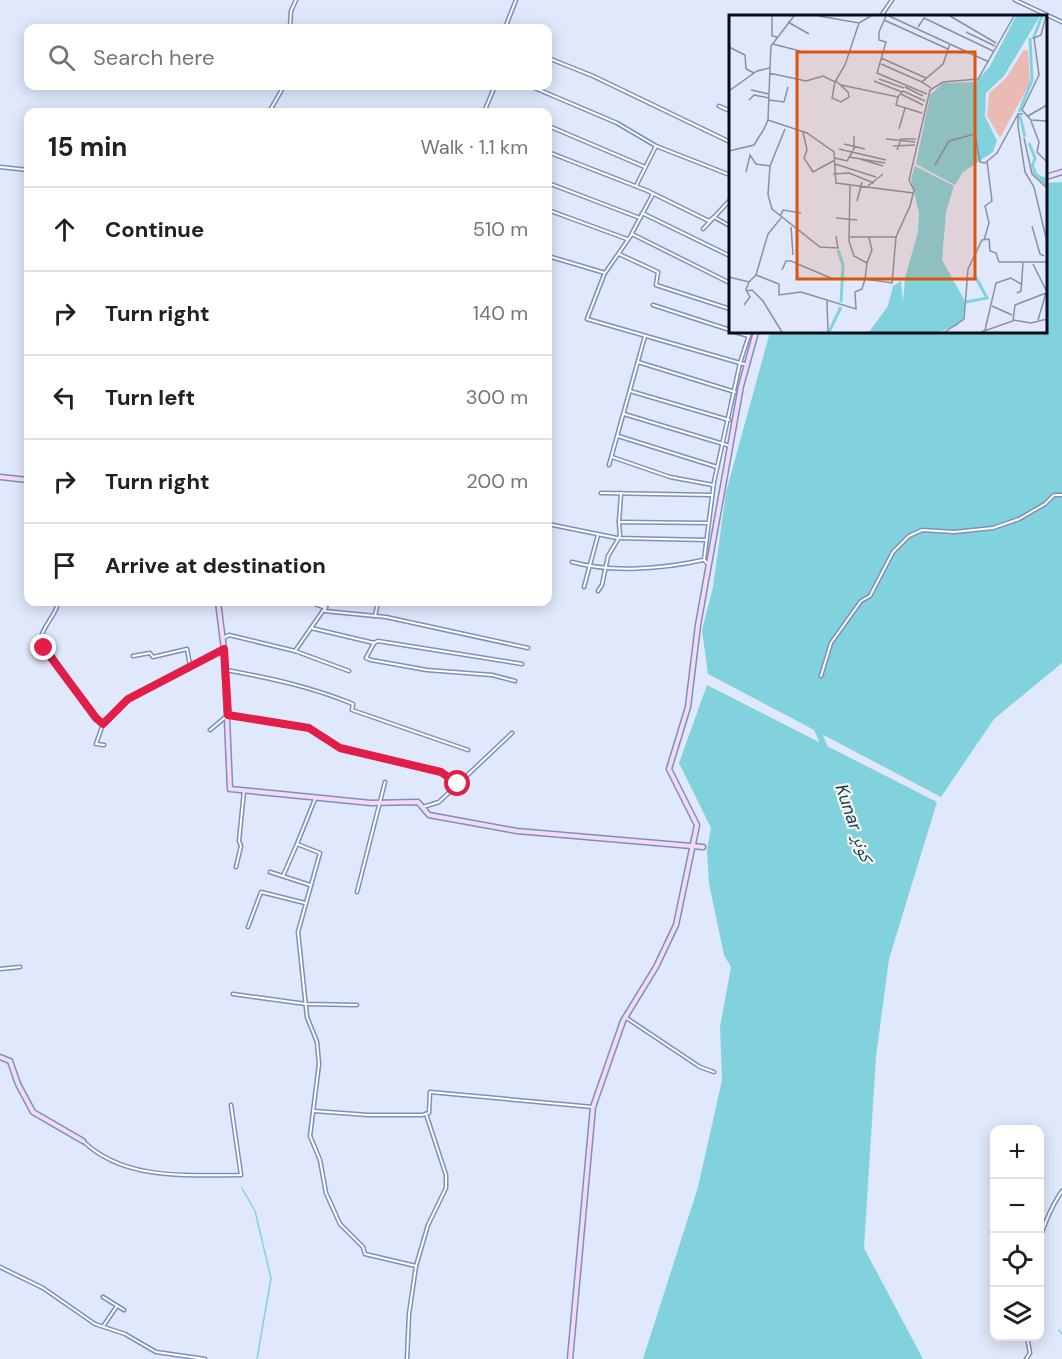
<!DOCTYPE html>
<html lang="en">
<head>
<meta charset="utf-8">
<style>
  body { margin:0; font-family:"DM Sans","Noto Naskh Arabic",sans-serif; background:#f2f2f2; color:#202124 }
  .controls { position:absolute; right:18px; bottom:18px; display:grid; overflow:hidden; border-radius:12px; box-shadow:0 3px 15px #0003 }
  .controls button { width:54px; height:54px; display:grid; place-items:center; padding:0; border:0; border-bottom:2px solid #e0e0e0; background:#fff; color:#202124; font:30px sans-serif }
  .stop { position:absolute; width:18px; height:18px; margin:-14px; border:4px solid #e11d48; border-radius:50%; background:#fff }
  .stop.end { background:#e11d48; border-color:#fff; box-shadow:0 2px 6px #0008 }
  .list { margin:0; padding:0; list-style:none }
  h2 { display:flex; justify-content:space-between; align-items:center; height:78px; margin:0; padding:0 24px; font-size:26px }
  h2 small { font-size:20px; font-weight:400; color:#757577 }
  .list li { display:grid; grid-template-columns:39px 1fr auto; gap:18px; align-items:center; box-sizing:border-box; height:84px; padding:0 24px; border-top:2px solid #e0e0e0 }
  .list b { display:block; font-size:22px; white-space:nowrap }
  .list em { font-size:20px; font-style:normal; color:#757577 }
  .icon { flex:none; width:33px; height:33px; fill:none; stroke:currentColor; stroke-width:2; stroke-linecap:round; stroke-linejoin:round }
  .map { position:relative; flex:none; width:1062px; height:1359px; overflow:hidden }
  .search { position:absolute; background:#fff; box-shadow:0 3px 15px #0003; left:24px; top:24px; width:528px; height:66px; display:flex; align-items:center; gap:15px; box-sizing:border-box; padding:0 21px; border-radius:12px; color:#757577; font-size:22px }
  .panel { position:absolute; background:#fff; box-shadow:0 3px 15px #0003; left:24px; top:108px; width:528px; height:498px; border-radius:12px }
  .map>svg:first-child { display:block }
</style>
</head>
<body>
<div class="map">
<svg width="1062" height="1359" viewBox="0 0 1062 1359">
  <rect width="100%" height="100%" fill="#e0e8fc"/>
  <g fill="#82d2de">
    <path d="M1062 182V663L994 719 941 797 708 674 702 630 713 587 726 492 770 332H1046V183Z"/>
    <path d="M707 685 937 802 889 959 876 1057 864 1248 923 1359H643L698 1187 722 1080 720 1027 731 967 724 955 709 884 707 850 711 828 679 763Z"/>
  </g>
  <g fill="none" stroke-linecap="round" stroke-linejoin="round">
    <g stroke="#82d2de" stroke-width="1.5">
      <path d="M242 1188 255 1211 271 1278 257 1359"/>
      <path d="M1059 1330 1062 1334"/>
    </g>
    <path stroke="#82d2de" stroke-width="6" d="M816 727 826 750"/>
    <g stroke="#7d8fbd" stroke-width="5">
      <g id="street">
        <path d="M1015 0 1062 22"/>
        <path d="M881 16 892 0"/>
        <path d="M290 28 291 11 296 0"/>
        <path d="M505 28 516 0"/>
        <path d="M548 58 593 76 730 142"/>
        <path d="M530 86 617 123 656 146 730 175"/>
        <path d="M719 106 730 111"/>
        <path d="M269 112 284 86"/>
        <path d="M484 112 495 86"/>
        <path d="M551 127 645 167"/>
        <path d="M548 152 648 191 709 221 714 217 730 226"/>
        <path d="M0 167 28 170"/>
        <path d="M548 183 640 218"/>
        <path d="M636 186 656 146"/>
        <path d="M548 210 627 239"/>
        <path d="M642 213 730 256"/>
        <path d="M703 229 730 200"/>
        <path d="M632 233 653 194"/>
        <path d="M619 254 658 272 656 285 730 309"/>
        <path d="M548 256 605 273 632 234 730 283"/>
        <path d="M604 275 587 319 747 365"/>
        <path d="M653 305 730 330"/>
        <path d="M735 332 749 336"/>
        <path d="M638 362 735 392"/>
        <path d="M630 391 729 420"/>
        <path d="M624 414 730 446"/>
        <path d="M618 436 717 467"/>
        <path d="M612 457 670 477 713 485"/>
        <path d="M609 465 645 336"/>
        <path d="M601 493 712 495"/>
        <path d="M28 507V513"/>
        <path d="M619 522 621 493"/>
        <path d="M548 524 617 538 706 540"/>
        <path d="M572 562C612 573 662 569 703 560"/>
        <path d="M709 565 704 560 714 482 740 363 750 332"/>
        <path d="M584 587 598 535"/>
        <path d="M598 591 602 585 608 556 620 536 619 522 708 523"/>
        <path d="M58 602C58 617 27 638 49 651L96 719 103 724 127 699 224 649"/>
        <path d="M309 602 326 608 324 611 386 617 528 648"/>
        <path d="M375 616 378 602"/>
        <path d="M311 628 374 643 378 641 522 664"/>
        <path d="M223 638 229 635 295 651 329 602"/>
        <path d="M374 643 366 658 371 660 427 670 492 675 515 681"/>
        <path d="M295 651 349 671"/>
        <path d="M133 656 150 653 153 657 187 649 190 665"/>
        <path d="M226 670C270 678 312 687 353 704L352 710 468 750"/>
        <path d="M821 676 831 643 861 601 870 596 893 552 909 536 922 530 954 532 993 528 1019 519 1045 504 1054 495H1062"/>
        <path d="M103 724 96 744 104 745"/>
        <path d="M210 730 228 715H233L309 727 340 748 441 772 458 784"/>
        <path d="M315 799 297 844 320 853 298 932 307 1017 317 1042 319 1064 310 1136 320 1160 326 1193 340 1224 363 1247 365 1254 416 1266 409 1314 407 1359"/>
        <path d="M423 807 439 802 512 733"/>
        <path d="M236 867 241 846 239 841 244 791"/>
        <path d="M270 872 310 885"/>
        <path d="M283 876 297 844"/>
        <path d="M357 892 385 782"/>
        <path d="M248 927 261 892 305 903"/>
        <path d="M0 969 20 967"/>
        <path d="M233 994 306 1004 357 1005"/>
        <path d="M625 1017 700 1067 714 1072"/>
        <path d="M314 1111 368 1115H422L429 1113 430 1092 593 1107"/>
        <path d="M83 1141C124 1181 188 1175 241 1175L231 1105"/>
        <path d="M1040 1237C1046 1221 1052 1205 1062 1191"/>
        <path d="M416 1266 428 1225 446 1188V1175L426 1114"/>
        <path d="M0 1267 43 1288 95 1324 125 1334 156 1352 205 1359"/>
        <path d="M103 1297 124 1310"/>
        <path d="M104 1325 117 1306"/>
        <path d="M1026 1359 1030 1353 1027 1336"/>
      </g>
    </g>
    <g stroke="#7d8fbd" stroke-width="7">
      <g id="secondary">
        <path d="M1046 177 1062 172"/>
        <path d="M0 477 28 480"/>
        <path d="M218 602 224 649 230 789 371 803 418 802 429 815 517 831 703 847"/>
        <path d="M0 1057 10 1061 18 1084 33 1112 83 1141"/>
        <path d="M570 1359 593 1107 623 1021 656 967 676 925 697 825 669 769 688 707 698 625 741 386 756 332"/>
      </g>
    </g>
    <use href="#street" stroke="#fff" stroke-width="2"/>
    <use href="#secondary" stroke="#f4daf4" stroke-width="4"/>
  </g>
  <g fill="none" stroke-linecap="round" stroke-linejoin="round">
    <path stroke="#e11d48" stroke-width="8" d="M44 648 96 718 103 724 128 699 224 649 228 715 309 728 340 748 441 772 458 784"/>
  </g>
  <g text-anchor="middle" stroke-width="4.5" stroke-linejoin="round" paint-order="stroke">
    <g font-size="18" font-style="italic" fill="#153c41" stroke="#f5f5f5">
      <text transform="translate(854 823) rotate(71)" y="6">Kunar کونړ</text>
    </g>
  </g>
  <g transform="translate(729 15)">
    <rect width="318" height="318" fill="#e0e8fc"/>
    <path d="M299 35 301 68 271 123 258 101 260 78 277 63 294 36Z" fill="#eabbb5"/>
    <path d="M287 1H311L275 61 257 78 256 101 268 126 264 137 234 157 226 170 187 149 201 80 214 68 247 67 261 51ZM186 151 225 171 217 197 213 245 236 286 234 304 228 311 210 317H140L159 291 164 271 172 266 174 287 176 263 189 217 190 198 182 164Z" fill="#82d2de"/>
    <path fill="none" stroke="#82d2de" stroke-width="3" d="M304 24 313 1M290 97 303 65 301 23M291 101 296 122M300 128 306 143 303 152M304 152 307 160 318 165M304 156 318 170M109 235 114 250 112 287M237 287 258 283 245 259M100 317 112 292"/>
    <path fill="none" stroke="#8990a3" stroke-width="1.5" d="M43 1V21L48 22M90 1 130 8 142 1M157 1 150 17V25L157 27 148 58 198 79M160 1 260 47M221 1 267 28M317 1 312 20 305 23 310 60 293 95 302 105 318 106M155 5 219 34M59 7 80 19M189 12 195 3 264 36M237 17 266 31M44 29 71 36M0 32 16 40 17 54 25 58M152 43 197 63M152 49 193 67M40 58 77 66 94 61 106 67 116 50 130 8M150 64 175 73M145 66 173 77M106 67 103 83 112 87 120 82 119 77 107 66M112 70 169 82 174 76 196 86M176 72 194 81M202 73 193 67 214 49 221 29M22 75 40 79M0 76 28 56 41 53 42 31 65 1M172 79 194 90M169 82 167 90 193 98M20 85 25 80 40 83M40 85 55 87 59 72M294 99H289V111L296 157 305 172 318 227M299 101 318 90M39 105 78 118 105 137 107 168 184 178M302 106 310 127 308 137 318 147M56 114 41 151 39 180 43 194 91 232 109 233 107 221M170 114 176 93M74 117 78 135 75 143 84 157 106 145M295 123 303 159 318 173M157 124 186 127M115 129 136 134M164 131 186 130M110 134 157 145M168 135 172 124H187M0 136 25 130 35 114 39 105 41 53M120 142 156 148M106 143 118 146 125 134V121M131 144 154 151M106 149 147 162M206 150 220 126 246 119 251 147 256 148 268 138 289 99M17 157 21 140 27 149 41 151M104 159 120 158 145 168M121 170 120 226 125 241 138 248 136 264M139 171 154 159M128 186 133 167M52 200 54 195 72 198M107 203 128 205M303 211 311 239 315 241M62 212 64 240M121 222H167M255 225 260 208 256 191 263 186 258 146M138 248 143 235 140 223M304 249 318 277M53 255 57 246H62L104 264M27 260 39 219 52 203M0 262 20 267 27 260 50 269V280L72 277 127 294 126 277 133 274 136 264 163 268 167 222 181 191 185 175 180 165 201 75 214 67 249 64 285 1M17 276 23 275 34 286 53 317M288 278 292 276 294 248M98 286 99 317M15 290 21 282 17 275 20 267M263 291 283 300M284 305 302 308 318 304M309 305 317 278M256 315 267 268 282 263 292 269M216 317 235 304 239 254 253 225 260 224 261 236 267 238 270 247H318M252 317 284 306 286 290 317 278"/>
    <path fill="#dd550d" fill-opacity="0.15" stroke="#dd550d" stroke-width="3" d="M68 37H246V264H68Z"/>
    <rect width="318" height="318" fill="none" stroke="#070c1d" stroke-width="3"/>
  </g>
</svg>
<div class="controls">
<button>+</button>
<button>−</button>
<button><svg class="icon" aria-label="locate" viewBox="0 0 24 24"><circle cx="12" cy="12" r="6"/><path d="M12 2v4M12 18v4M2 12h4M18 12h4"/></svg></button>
<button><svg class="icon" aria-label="layers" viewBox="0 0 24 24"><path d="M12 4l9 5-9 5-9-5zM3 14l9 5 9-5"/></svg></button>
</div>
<div class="stop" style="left:458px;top:784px"></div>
<div class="stop end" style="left:44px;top:648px"></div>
<div class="search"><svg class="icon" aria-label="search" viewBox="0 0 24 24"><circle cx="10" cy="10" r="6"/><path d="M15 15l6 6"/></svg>Search here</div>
<section class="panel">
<h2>15 min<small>Walk · 1.1 km</small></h2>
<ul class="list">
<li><svg class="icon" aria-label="ahead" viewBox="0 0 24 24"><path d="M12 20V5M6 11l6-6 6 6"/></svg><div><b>Continue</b></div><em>510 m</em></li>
<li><svg class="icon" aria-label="right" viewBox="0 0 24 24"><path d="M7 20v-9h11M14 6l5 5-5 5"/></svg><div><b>Turn right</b></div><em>140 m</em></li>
<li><svg class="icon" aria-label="left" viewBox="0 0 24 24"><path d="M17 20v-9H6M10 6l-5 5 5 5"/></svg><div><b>Turn left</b></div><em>300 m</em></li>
<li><svg class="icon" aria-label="right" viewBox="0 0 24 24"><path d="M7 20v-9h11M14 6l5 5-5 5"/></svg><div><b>Turn right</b></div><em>200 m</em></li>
<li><svg class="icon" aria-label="arrive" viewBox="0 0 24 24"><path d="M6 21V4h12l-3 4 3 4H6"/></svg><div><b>Arrive at destination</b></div></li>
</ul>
</section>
</div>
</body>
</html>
